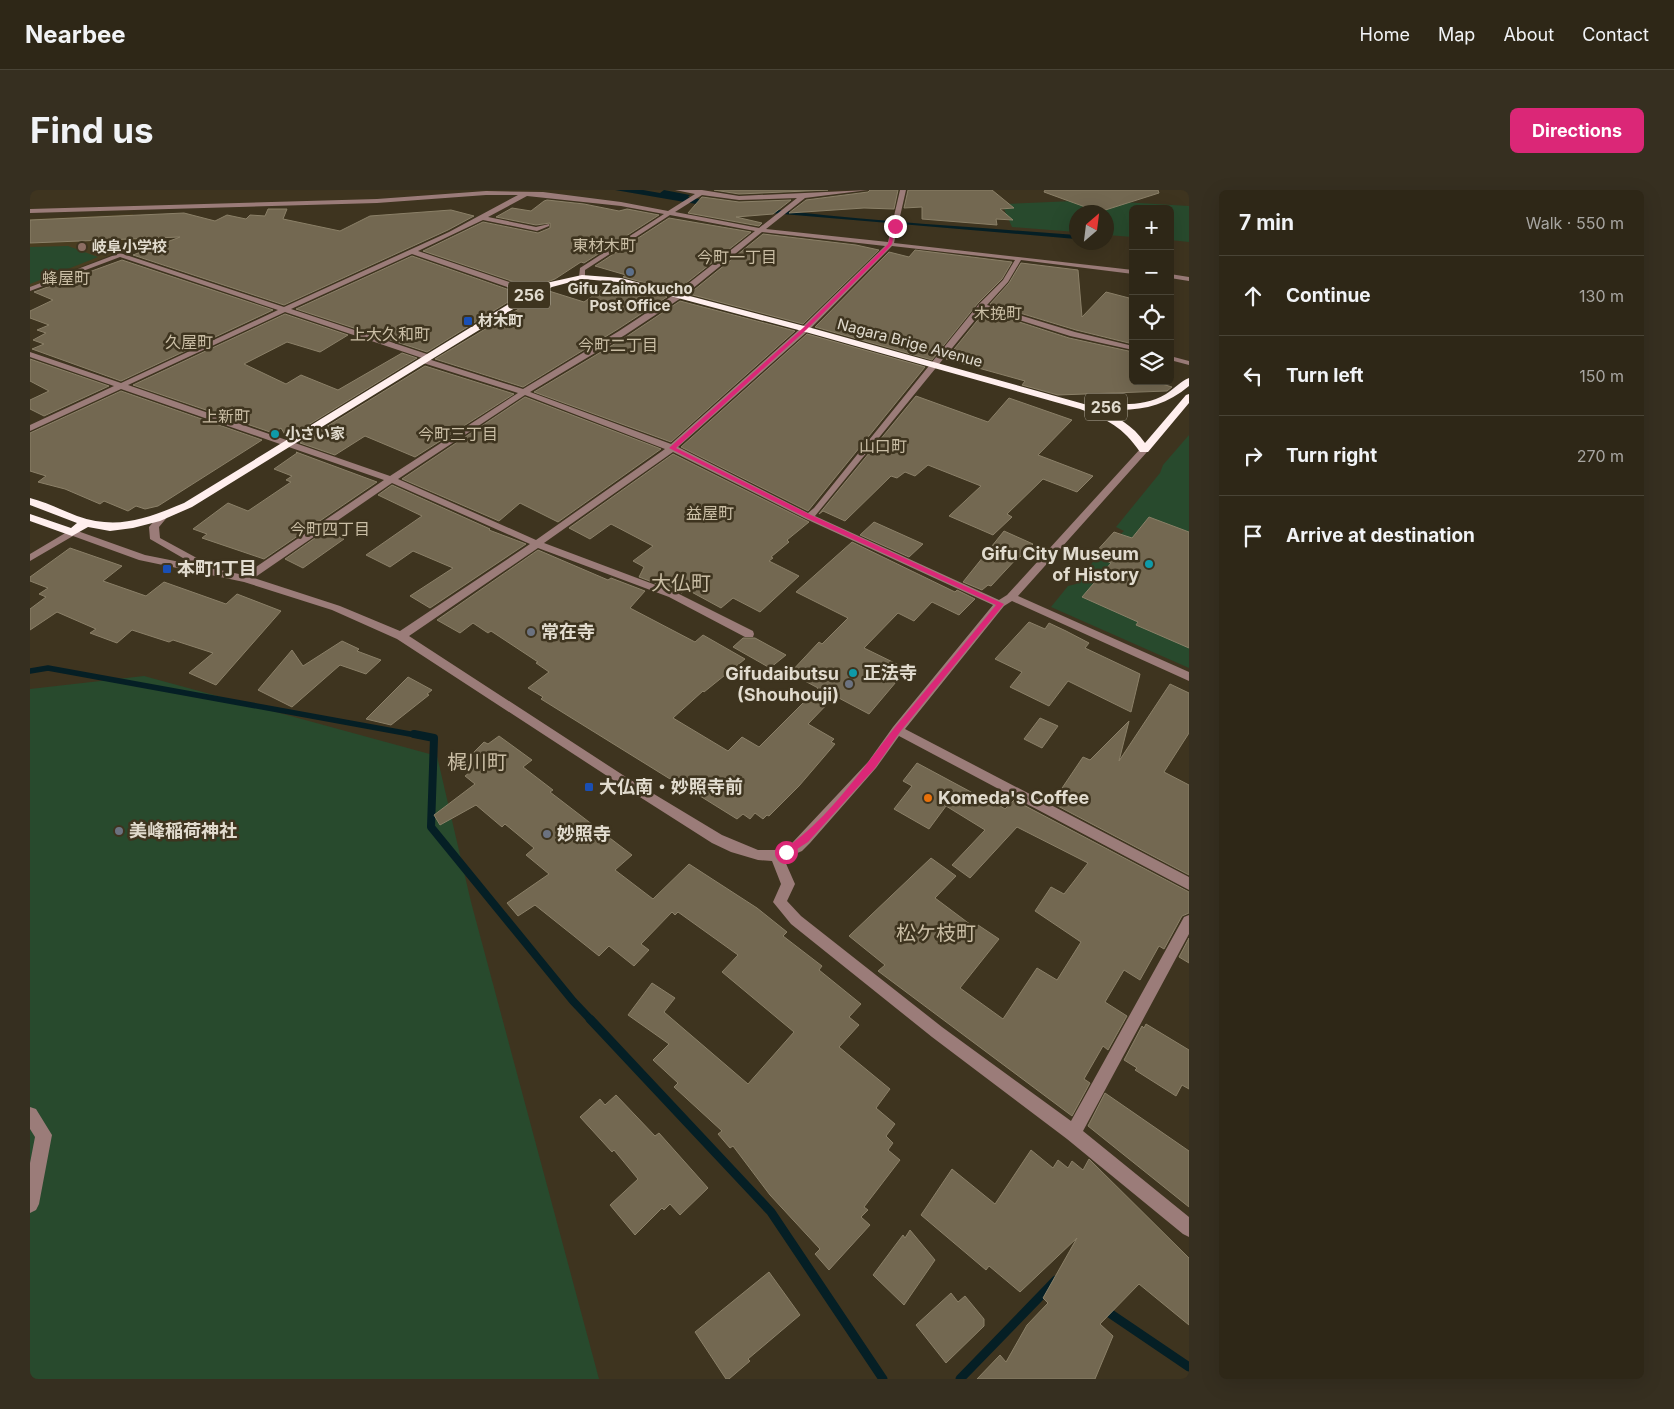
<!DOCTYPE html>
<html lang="en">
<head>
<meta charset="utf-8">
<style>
  body { margin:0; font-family:Inter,"Noto Sans JP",sans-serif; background:#362f20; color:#f1f3f6 }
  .controls { position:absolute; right:15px; top:15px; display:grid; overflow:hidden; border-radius:8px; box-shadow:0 5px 20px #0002 }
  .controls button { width:45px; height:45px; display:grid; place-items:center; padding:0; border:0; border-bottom:1px solid #494436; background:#2e2717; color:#f1f3f6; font:25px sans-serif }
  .compass { position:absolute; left:1039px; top:15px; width:45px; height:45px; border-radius:50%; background:#2e2717; box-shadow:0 5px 20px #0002; rotate:28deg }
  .stop { position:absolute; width:15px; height:15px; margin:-11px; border:4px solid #db2777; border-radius:50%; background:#fff }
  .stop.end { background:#db2777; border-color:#fff; box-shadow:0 1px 5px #0008 }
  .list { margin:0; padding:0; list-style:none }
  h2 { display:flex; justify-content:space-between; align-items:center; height:65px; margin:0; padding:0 20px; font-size:21px }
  h2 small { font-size:16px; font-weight:400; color:#a7a5a1 }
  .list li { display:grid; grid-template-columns:32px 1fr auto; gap:15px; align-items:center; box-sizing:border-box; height:80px; padding:0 20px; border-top:1px solid #494436 }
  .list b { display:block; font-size:19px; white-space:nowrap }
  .list em { font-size:16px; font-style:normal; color:#a7a5a1 }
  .icon { flex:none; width:28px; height:28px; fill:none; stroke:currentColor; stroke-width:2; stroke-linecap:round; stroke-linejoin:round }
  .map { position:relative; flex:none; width:1159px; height:1189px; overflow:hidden; border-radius:8px }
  header { display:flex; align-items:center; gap:30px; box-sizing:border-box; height:70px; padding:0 25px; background:#2e2717; border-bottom:1px solid #494436 }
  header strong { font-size:24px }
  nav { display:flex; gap:28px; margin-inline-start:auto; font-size:18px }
  .intro { display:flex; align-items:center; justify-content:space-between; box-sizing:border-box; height:120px; padding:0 30px }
  h1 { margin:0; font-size:35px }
  .button { padding:12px 22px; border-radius:8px; background:#db2777; color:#fff; font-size:18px; font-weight:700 }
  main { display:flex; gap:30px; padding:0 30px }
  aside { flex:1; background:#2e2717; border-radius:8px; box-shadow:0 5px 20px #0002 }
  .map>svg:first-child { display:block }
</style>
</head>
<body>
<header>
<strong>Nearbee</strong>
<nav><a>Home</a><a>Map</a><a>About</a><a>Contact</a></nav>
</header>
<div class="intro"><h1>Find us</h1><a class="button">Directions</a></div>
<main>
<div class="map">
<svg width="1159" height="1189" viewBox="0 0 1159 1189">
  <rect width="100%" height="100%" fill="#3e341f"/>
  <path fill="#493d20" d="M103 24 92 43 119 50 0 97V29Z"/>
  <g fill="#284a2d">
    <path d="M1089 9 1092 12 1159 16V52L1140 50V19H1103V47L1077 45 1076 22H1046V42L982 37 974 19 979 18 975 14Z"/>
    <path d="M38 56 68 67 0 94V57Z"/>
    <path d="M1159 245V478L1021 417 1038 396 1046 394 1066 368 1094 341 1086 337 1130 283 1133 275Z"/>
    <path d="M114 486 407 566 441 712 569 1189H0V499Z"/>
  </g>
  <path fill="#051f25" d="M585 0H613L630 3 634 0 660 5 658 7C785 29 918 35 1046 45V49L695 19Z"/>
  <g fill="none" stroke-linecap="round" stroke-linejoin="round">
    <path stroke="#051f25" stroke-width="5.5" d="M0 481 18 478 391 546"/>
    <path stroke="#051f25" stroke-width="8" d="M384 544 404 548 401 637 543 811 561 830"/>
    <g stroke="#051f25" stroke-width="9">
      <path d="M560 829 741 1022 853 1189"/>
      <path d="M1072 1118 1159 1177"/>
      <path d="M930 1189 1026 1090"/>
    </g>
  </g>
  <g fill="#736851" stroke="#8b8068">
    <path d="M684 0H798L709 4Z"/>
    <path d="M840 0H868L864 19 834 18 759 23 776 10 838 2Z"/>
    <path d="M878 0H962L984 18 970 19 983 30 966 29 967 35 892 29V17L874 18Z"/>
    <path d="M1015 0H1128L1129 3 1069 22 1014 2Z"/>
    <path d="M672 7 709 12 761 10 743 24 706 27 732 33 729 36 658 23Z"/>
    <path d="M517 10 554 14 589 21 597 19 629 25 554 73 551 72 525 89 502 98 393 61 453 32 508 43 520 38V33L506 35 466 27 482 18 501 21 514 11Z"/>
    <path d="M238 19H257L253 29 310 41 340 26 421 20 444 26 418 40 254 115 103 65 150 47 0 53V30L154 23 185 31 197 25 216 29 220 25 235 26Z"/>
    <path d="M639 28 721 42 646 101 593 87 596 85 565 76Z"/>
    <path d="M733 44 826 55 849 60 773 134 659 104Z"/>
    <path d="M885 60 982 72 972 89 948 113 902 170 785 137 859 62 879 67Z"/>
    <path d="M382 66 491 104 397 162 266 119Z"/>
    <path d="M92 70 243 120 91 191 2 159 14 154 3 150 16 143 7 140 19 135 0 128V121L23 110 4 102Z"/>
    <path d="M991 73 1048 80 1052 127 1076 102 1103 109V154L1046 140 960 114 979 93Z"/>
    <path d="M582 93 637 107 588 139 493 197 405 169 519 101 554 112Z"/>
    <path d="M650 111 765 141 641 252 504 202 596 147Z"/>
    <path d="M955 121 1039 148 1103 162V191H1122L1142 197 1137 201 1028 205 992 195 995 191 916 169Z"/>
    <path d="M255 124 318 145 290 162 257 152 214 174 256 194 271 185 308 200 372 163 387 168 257 248 251 238 243 243 103 195Z"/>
    <path d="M777 144 895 177 778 321 651 257Z"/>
    <path d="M0 169 79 196 14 226 0 219V210L19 201 0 191Z"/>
    <path d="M395 176 484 204 385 267 335 246 305 265 270 253Z"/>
    <path d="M91 201 232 250 128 316 115 319 106 316 98 321 74 311 70 314 35 299 8 292 16 286 0 281V243Z"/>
    <path d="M886 206 958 232 979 208 1042 230 1008 265 1063 286 1047 302 1013 289 977 324 982 327 963 345 919 326 951 296 898 275 885 286 875 282 867 288 861 286 815 331 793 321 789 324Z"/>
    <path d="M495 207 631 259 528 332 490 313 469 331 372 289Z"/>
    <path d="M266 262 347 292 234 369 172 348 177 344 163 339 198 313 218 321 261 292 256 290 262 286 244 279 267 263Z"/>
    <path d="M643 264 779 332 757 350 759 352 741 367 743 368 739 371 769 386 730 422 703 408 691 418 656 399 652 403 609 387 614 377 603 371 623 356 581 334 560 349 539 338Z"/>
    <path d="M362 295 460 339 459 340 496 354 400 418 380 406 423 378 383 361 360 377 336 365 392 326 348 305Z"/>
    <path d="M1119 327 1159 342V458L1106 435 1108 432 1052 407 1081 373 1063 365 1084 342 1102 348Z"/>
    <path d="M844 332 873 345 893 354 879 367 830 345Z"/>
    <path d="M295 341 314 349 273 378 255 369Z"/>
    <path d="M974 341 1003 354 990 367H988L961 396 958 395 952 400 933 392Z"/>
    <path d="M822 352 925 402 927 400 945 409 929 425 902 412 884 431 868 423 834 458 877 479 839 524 805 506 778 534 804 549 801 552 805 554 769 596 739 626 737 625 733 629 725 623 720 629 713 624 707 629 662 601 661 602 511 509 513 507 498 498 519 482 506 473 508 472 461 441 458 443 443 433 430 443 407 430 508 360 578 390 581 388 615 401 600 418 665 452 673 445 715 469 674 502 673 501 643 528 698 561 712 547 729 557 788 498 760 483 789 452 792 454 818 428 766 402Z"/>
    <path d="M40 358 92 376 73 391 116 406 134 392 196 414 207 404 251 421 186 495 159 483 183 463 143 450 139 452 102 440 87 453 60 443 66 439 27 422 0 440V419L16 407 9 404 18 398 0 391V387Z"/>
    <path d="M999 432 1015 439 1019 433 1036 441 1059 453 1055 458 1110 484 1101 522 1038 491 1019 516 980 497 992 482 965 469Z"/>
    <path d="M713 448H725L756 465 740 478 703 457Z"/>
    <path d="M312 451 329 459 327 461 351 470 336 484 310 475 262 517 228 500 262 460 273 476Z"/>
    <path d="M378 487 402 500 397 504 399 505 361 535 336 529Z"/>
    <path d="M1140 494 1159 503V543L1134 582 1159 595V685L1022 613 1053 567 1060 570 1099 531 1089 571Z"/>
    <path d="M1010 528 1028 536 1012 558 994 549Z"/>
    <path d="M469 546 502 570 493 577 523 600 520 602 602 665 585 680 623 709 659 674 727 718 757 742 753 746 792 776 789 780 831 814 819 827 829 835 809 857 860 899 846 918 865 934 856 946 863 953 858 960 870 970 834 1017 838 1020 831 1027 840 1035 799 1080 785 1064 790 1059 740 1005 703 956 700 958 688 944 692 941 644 897 648 893 623 870 639 854 598 825 622 793 645 808 634 822 718 894 764 842 692 782 708 765 648 722 645 725 642 722 611 754 619 760 604 776 579 756 569 766 505 715 488 726 477 713 519 684 496 665 504 658 475 634 472 637 446 615 410 635 404 625 445 594 435 586 439 583 430 576 454 552 458 554Z"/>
    <path d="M887 573 954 609 956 607 975 619 984 610 1159 702V723L1152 726 1134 759 1129 756 1110 790 1094 780 1075 812 1097 826 1078 860 1073 856 1054 889 1060 893 1042 926 848 781 855 775 819 746 901 668 926 686 905 708 945 738 948 735 969 749 930 798 973 829 1007 778 1027 790 1051 752 1005 721 1021 697 1034 704 1058 673 987 637 940 688 922 675 955 640 916 616 899 639 864 619 882 596 873 591Z"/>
    <path d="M1159 748V773L1149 767Z"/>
    <path d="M1116 834 1159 860V899L1152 895 1146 906 1105 880 1107 878 1094 870 1112 836 1114 838Z"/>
    <path d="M1075 903 1159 961V1017L1058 936Z"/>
    <path d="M586 905 625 946 629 943 678 998 650 1025 640 1014 634 1020 632 1018 605 1045 580 1015 608 989 584 960 582 962 550 927 570 909 575 915Z"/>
    <path d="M1001 960 1023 978 1028 970 1038 978 1042 971 1053 980 1059 969 1159 1068V1135L1109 1094 1070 1134 1083 1146 1065 1189H947L970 1165 976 1172 997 1135 1018 1113 1013 1108 1047 1048 990 1102 959 1076 956 1080 891 1025 922 979 965 1014Z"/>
    <path d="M880 1040 905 1070 874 1115 843 1085 873 1045 875 1048Z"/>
    <path d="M739 1082 770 1125 718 1169 720 1171 699 1189H696L665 1142Z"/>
    <path d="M921 1103 928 1112 935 1106 954 1129V1136L916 1173 886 1135Z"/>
  </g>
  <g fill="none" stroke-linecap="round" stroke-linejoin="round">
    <g fill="#9b7c79" fill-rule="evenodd">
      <path d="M645 0H672L709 6 838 0 775 8 736 39 858 52 870 0H876L864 53 1103 80V84L991 70 978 92 957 115 1045 142 1103 156V160L1040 146 954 119 785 326 969 410 977 405 1111 258H1117V262L988 406 1159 482V491L982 411 974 416 875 539 1159 687V700L869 546 846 578 780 653 772 661 754 669 765 694 757 711 771 726 912 837 1041 931 1154 727 1159 725V744L1053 941 1159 1027V1047L1153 1044 1037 949 902 847 761 734 743 712 751 694 742 671 728 670 701 662 682 653 591 595 367 449 302 420 214 392 109 370 43 346 0 371V364L42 339 115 365 165 375 120 349 119 337 131 323 134 322 139 325 129 337 130 348 176 373 177 375 175 377 214 385 354 290 91 199 0 241V235L84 196 0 167V162L91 193 248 120 90 67 0 101V97L90 63 254 117 419 42 488 5H456L347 13 0 23V19L347 9 456 1 513 2 591 12 638 21 665 4ZM672 5 709 10 767 8 729 38 645 22ZM497 6 591 16 634 24 550 78 549 87 552 89 555 87V80L640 25 725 41 645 104 589 141 493 199 398 169 401 167 400 165 261 119 382 64 500 105H506V101L388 61 453 30 507 41 519 36V34L506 37 458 27ZM732 42 855 56 772 137 641 254 500 202 595 145 651 108ZM862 56 985 70 973 90 949 114 784 318 778 323 648 257 778 141ZM255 122 392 168 389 170 390 172 488 203 360 286 98 195ZM495 205 635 259 506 350 368 289ZM643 262 776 329 963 415 863 537 838 572 762 653 745 660H728L692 645 599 589 379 446 508 358 639 407 715 447H723L724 444 723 441 647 403 514 353ZM362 293 500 354 370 441 310 416 224 388Z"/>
      <path d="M1140 84 1159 87V91L1140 88Z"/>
      <path d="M1140 166 1159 171V175L1140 170Z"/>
      <path d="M0 917 6 919 22 945 9 1014 6 1020 0 1023V973L5 947 0 939Z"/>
    </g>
    <path fill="#ffefee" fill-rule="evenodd" d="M552 85 591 88 778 137 1061 216V213L1065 212C1089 215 1114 217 1136 204 1144 199 1151 191 1159 188V196C1132 219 1101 223 1066 218 1086 226 1103 235 1115 253L1156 205 1159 204V213L1118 262H1110C1093 237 1078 230 1050 219L772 141 588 92 552 89 522 97 506 105 162 317 130 331 103 338 80 341 58 337 42 346 0 331V324L41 338 47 333 0 315V308C16 312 31 320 47 326 87 340 116 329 154 313L500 101 516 93Z"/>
  </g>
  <path fill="#db2777" d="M866 35 862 54 854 63 776 140 646 258 781 325 974 414 870 542 845 578 778 652 756 666 753 665V660C799 629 832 579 866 536 899 496 933 456 966 415L777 328 639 258 773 138 851 61 858 54 863 36Z"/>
  <circle fill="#8d6e63" stroke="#3e341f" stroke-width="2" cx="52" cy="57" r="5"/>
  <circle fill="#5c6f8a" stroke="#3e341f" stroke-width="2" cx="600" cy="82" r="5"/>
  <g fill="#1a4fb4" stroke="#3e341f" stroke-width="2">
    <rect x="433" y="126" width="10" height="10" rx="2.5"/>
    <rect x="132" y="374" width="10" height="10" rx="2.5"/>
    <rect x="554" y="592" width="10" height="10" rx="2.5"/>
  </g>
  <g fill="#0f9aa8" stroke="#3e341f" stroke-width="2">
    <circle cx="245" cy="244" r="5"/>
    <circle cx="1119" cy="374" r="5"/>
    <circle cx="823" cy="483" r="5"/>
  </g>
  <g fill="#6b7280" stroke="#3e341f" stroke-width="2">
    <circle cx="501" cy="442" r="5"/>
    <circle cx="819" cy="494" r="5"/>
    <circle cx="89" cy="641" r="5"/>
    <circle cx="517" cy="644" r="5"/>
  </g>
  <circle fill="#e8710a" stroke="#3e341f" stroke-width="2" cx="898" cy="608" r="5"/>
  <g text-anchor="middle" stroke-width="5" stroke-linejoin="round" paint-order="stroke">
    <g font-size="15" font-weight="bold" fill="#e1dbce" stroke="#3e341f" text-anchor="start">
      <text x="62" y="62">岐阜小学校</text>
      <text x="600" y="104" text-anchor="middle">Gifu Zaimokucho<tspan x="600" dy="17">Post Office</tspan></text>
      <text x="448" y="136">材木町</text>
      <text x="255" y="249">小さい家</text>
    </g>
    <g font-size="15" fill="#e1dbce" stroke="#3e341f">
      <text transform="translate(880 153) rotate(15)" y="5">Nagara Brige Avenue</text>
    </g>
    <g font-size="16" fill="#cabea5" stroke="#3e341f">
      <text x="574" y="61">東材木町</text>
      <text x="36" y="94">蜂屋町</text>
      <text x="968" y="129">木挽町</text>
      <text x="360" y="150">上大久和町</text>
      <text x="159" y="158">久屋町</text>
      <text x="196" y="232">上新町</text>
      <text x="853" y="262">山口町</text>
      <text x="680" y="329">益屋町</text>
    </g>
    <g font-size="16" fill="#cabea5" stroke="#3e341f">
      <text x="707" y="73">今町一丁目</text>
      <text x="588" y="161">今町二丁目</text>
      <text x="428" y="250">今町三丁目</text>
      <text x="300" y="345">今町四丁目</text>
    </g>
    <g fill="#3e341f" stroke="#b0a99a" stroke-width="1">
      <rect x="478" y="91.5" width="42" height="27" rx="4"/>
      <rect x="1055" y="203.5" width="42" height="27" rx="4"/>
    </g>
    <g font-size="16" font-weight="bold" fill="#e1dbce">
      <text x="499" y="111">256</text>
      <text x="1076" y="223">256</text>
    </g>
    <g font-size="18" font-weight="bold" fill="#e1dbce" stroke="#3e341f" text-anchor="start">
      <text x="1109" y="370" text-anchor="end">Gifu City Museum<tspan x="1109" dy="21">of History</tspan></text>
      <text x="147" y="385">本町1丁目</text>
      <text x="511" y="448">常在寺</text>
      <text x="833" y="489">正法寺</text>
      <text x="809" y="490" text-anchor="end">Gifudaibutsu<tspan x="809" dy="21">(Shouhouji)</tspan></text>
      <text x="569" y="603">大仏南・妙照寺前</text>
      <text x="908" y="614">Komeda's Coffee</text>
      <text x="99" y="647">美峰稲荷神社</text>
      <text x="527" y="650">妙照寺</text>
    </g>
    <g font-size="20" fill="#cabea5" stroke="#3e341f">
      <text x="651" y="400">大仏町</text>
      <text x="447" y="579">梶川町</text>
      <text x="906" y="750">松ケ枝町</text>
    </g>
  </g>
</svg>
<div class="controls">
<button>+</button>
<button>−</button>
<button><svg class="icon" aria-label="locate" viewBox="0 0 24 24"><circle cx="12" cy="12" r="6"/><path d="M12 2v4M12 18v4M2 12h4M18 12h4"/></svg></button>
<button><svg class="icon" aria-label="layers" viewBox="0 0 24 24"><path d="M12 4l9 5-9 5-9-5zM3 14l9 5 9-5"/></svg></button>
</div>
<svg class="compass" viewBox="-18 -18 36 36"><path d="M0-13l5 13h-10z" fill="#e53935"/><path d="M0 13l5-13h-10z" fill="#a7a5a1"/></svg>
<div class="stop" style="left:756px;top:662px"></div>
<div class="stop end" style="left:865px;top:36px"></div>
</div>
<aside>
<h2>7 min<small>Walk · 550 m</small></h2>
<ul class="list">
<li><svg class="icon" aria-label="ahead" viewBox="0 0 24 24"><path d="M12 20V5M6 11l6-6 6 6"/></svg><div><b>Continue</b></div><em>130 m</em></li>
<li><svg class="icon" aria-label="left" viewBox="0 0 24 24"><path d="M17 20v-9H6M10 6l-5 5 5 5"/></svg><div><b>Turn left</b></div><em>150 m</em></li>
<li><svg class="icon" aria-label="right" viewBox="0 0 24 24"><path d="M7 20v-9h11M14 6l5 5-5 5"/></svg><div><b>Turn right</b></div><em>270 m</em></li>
<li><svg class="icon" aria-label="arrive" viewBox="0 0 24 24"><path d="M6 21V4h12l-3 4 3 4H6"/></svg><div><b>Arrive at destination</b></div></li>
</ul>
</aside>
</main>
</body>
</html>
